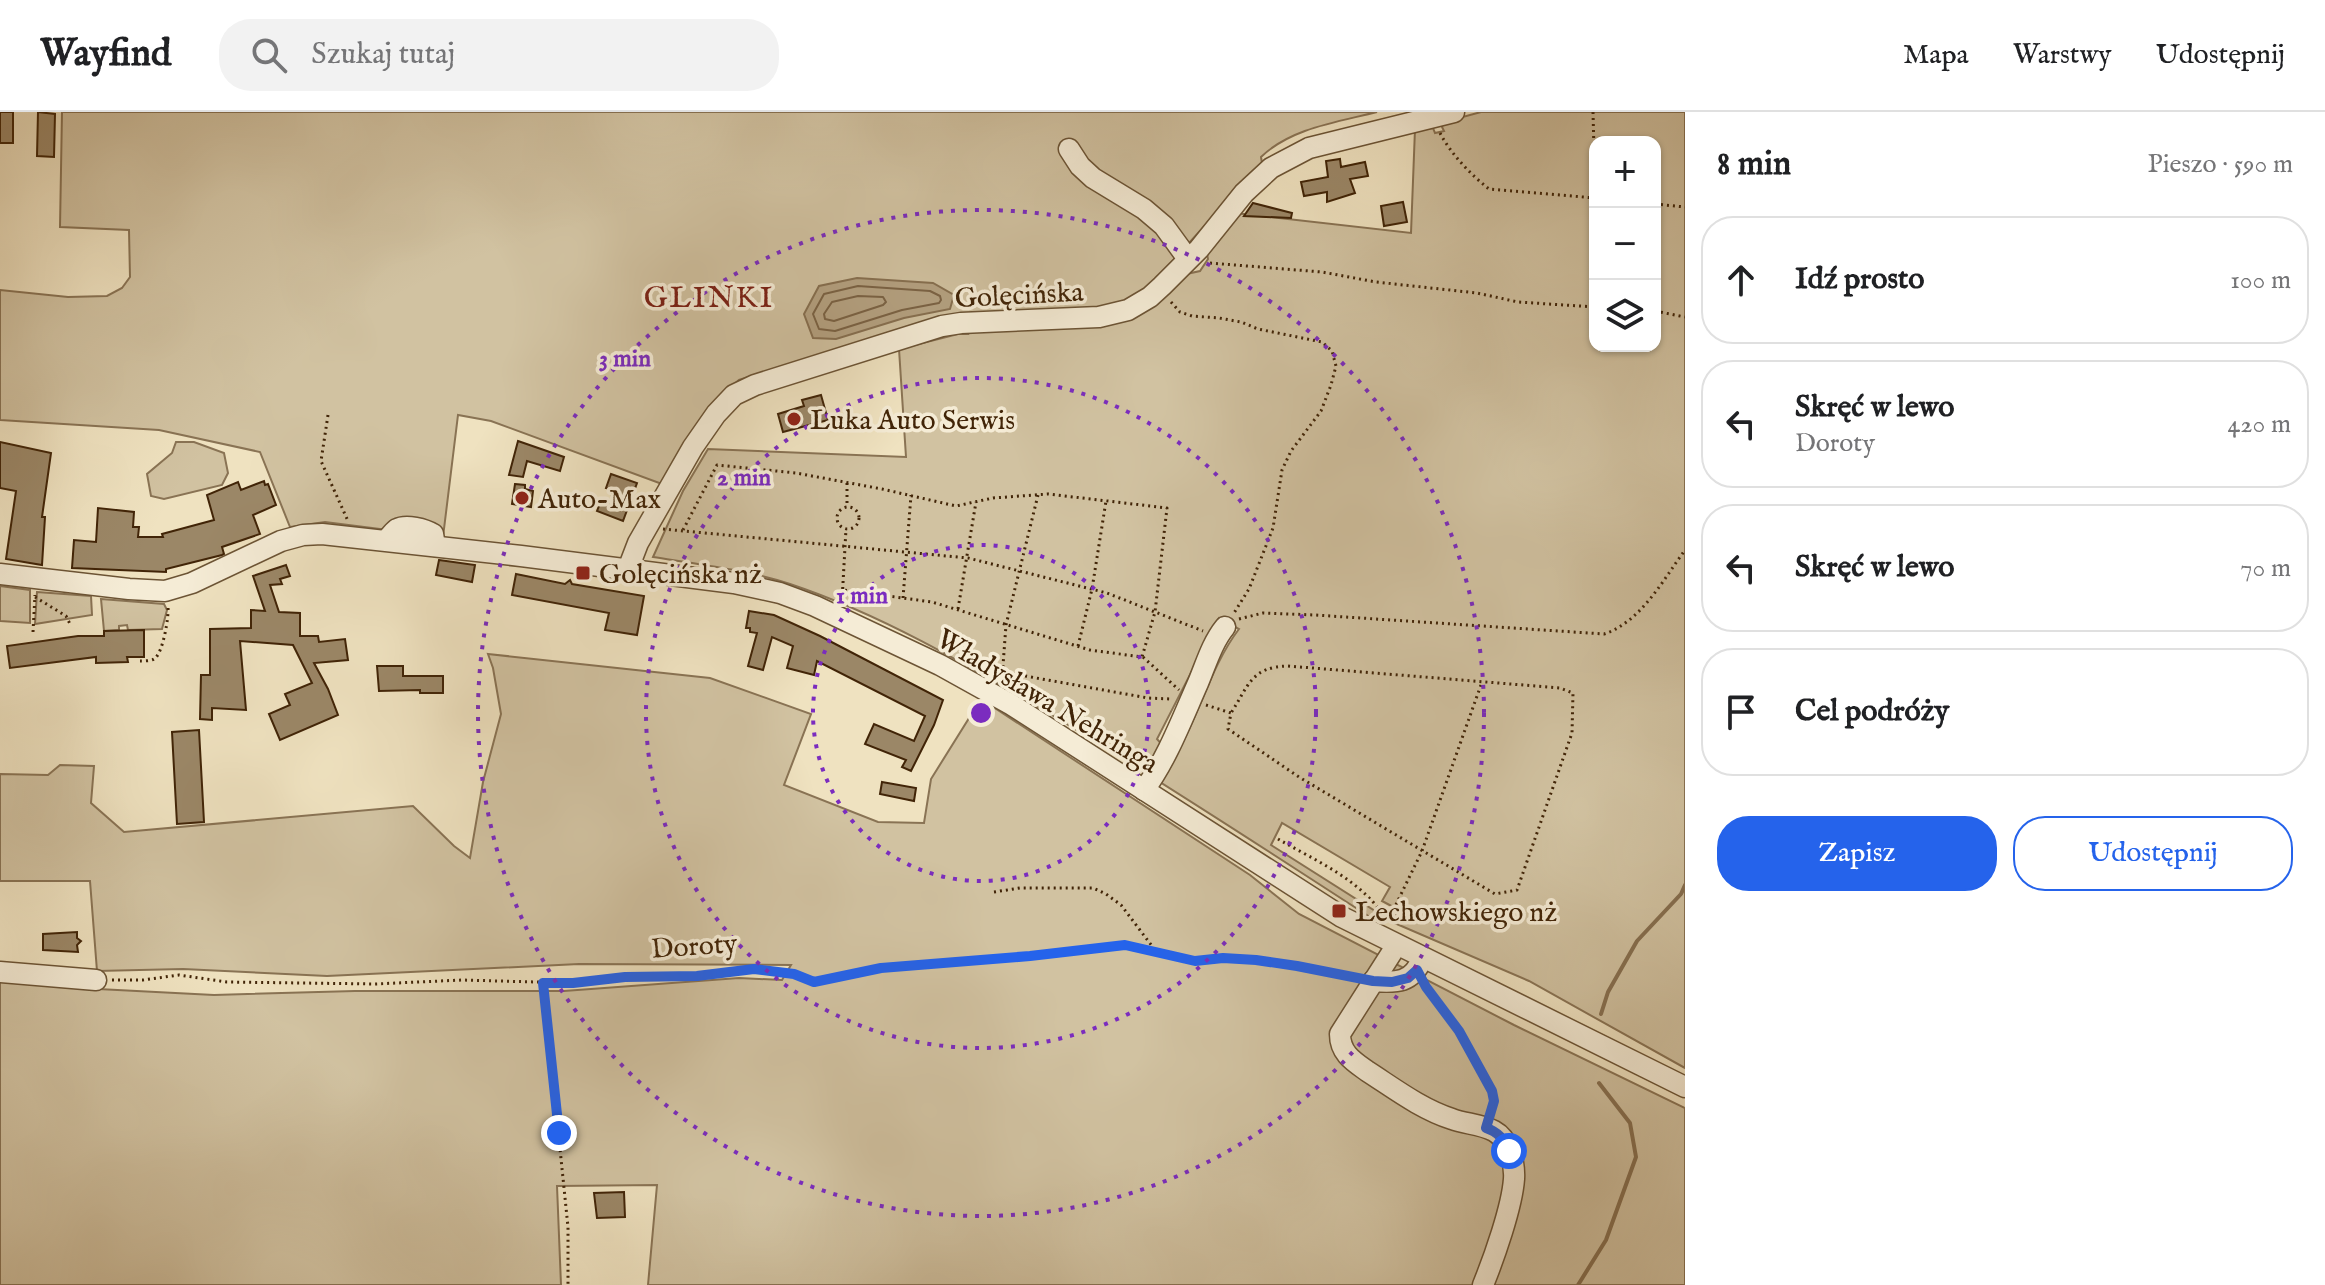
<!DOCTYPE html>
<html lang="pl">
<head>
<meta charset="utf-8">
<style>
  body { margin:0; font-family:"IM FELL English",serif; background:#f2f2f2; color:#202124 }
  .controls { position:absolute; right:24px; top:24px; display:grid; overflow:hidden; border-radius:16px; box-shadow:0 2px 6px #0004 }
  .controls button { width:72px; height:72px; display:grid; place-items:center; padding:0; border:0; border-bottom:2px solid #e0e0e0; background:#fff; color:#202124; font:40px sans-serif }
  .stop { position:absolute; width:24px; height:24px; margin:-18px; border:6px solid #2563eb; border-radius:50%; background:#fff }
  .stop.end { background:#2563eb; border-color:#fff; box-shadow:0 2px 8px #0008 }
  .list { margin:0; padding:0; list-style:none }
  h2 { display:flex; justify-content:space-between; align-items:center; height:104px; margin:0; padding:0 32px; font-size:34px }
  h2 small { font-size:26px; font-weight:400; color:#757577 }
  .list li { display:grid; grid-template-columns:52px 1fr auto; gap:24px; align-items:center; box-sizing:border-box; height:128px; margin:0 16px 16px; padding:0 16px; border:2px solid #e0e0e0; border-radius:32px }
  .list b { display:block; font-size:30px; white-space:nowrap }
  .list p { margin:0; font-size:26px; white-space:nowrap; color:#757577 }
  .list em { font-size:26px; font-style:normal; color:#757577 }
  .actions { display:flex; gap:16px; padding:24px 32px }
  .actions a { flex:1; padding:18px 0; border:2px solid #2563eb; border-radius:32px; text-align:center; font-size:28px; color:#2563eb }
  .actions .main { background:#2563eb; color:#fff }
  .icon { flex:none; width:44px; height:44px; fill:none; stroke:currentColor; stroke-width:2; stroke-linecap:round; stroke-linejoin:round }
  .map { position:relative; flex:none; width:1685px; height:1173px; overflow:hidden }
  header { display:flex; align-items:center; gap:48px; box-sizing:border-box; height:112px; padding:0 40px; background:#fff; border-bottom:2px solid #e0e0e0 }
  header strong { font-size:38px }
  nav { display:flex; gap:44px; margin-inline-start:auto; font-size:28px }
  .search { width:560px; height:72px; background:#f2f2f2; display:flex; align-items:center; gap:20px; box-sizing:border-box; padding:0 28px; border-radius:32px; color:#757577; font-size:30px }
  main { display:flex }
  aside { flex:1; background:#fff }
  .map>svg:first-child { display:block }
</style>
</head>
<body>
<header>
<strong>Wayfind</strong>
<div class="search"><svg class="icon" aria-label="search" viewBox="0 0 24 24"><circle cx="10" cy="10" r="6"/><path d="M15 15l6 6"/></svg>Szukaj tutaj</div>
<nav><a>Mapa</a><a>Warstwy</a><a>Udostępnij</a></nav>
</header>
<main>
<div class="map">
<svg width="1685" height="1173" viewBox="0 0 1685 1173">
  <rect width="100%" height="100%" fill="#efe2c0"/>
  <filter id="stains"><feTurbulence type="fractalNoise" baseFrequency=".0025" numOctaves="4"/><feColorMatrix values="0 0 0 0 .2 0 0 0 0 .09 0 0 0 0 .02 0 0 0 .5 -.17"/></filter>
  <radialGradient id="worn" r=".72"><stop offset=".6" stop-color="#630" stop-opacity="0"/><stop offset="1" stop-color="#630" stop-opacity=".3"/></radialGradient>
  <g fill="#d1c2a1" stroke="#897354" stroke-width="2" fill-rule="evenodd">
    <path d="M62 0H1377C1338 10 1291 16 1261 45L1262 51 1168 154 1177 170 1182 163 1200 159 1208 147 1206 136 1235 101 1411 121 1415 17 1433 16 1435 21 1444 19 1442 15 1444 10 1481 0H1685V956L1529 869 1392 810 1399 798 1382 789 1390 775 1282 711 1271 733 1375 799 1373 807C1266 738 1160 668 1050 602 967 553 883 503 790 472 747 458 698 452 653 445L683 379 708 337 906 345 899 237 958 222H968L962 206 808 246 739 268 710 294 662 372 491 309 458 303 443 425 325 410 290 415 260 340 159 318 0 308V178L68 185 107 184 122 176 130 165 129 118 60 115ZM1595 30H1655V234H1595ZM1219 506 1239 517C1210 555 1199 605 1174 646L1157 627Z"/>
    <path d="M176 330H194L224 341 228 361 222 373 164 387 151 384 147 362 172 341Z"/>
    <path d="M0 474 30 478V511L0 509Z"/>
    <path d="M37 480 91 484 92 503 35 512Z"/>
    <path d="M101 487 164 492 167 498 162 517 128 518 127 513 119 514V518L104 519Z"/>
    <path d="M488 542 710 566 811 602 784 673 878 710 924 711 931 667 981 587 1250 763 1299 802 1514 913 1685 996V1173H648L657 1073 557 1074 561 1173H0V869L98 877 214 883 355 879H564L739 866 782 868 791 853 579 852 327 864 183 857 97 859 90 769H0V662L48 663 60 653 94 654 91 691 124 720 413 694 454 734 470 746 483 670 501 602 493 556Z"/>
  </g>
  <path fill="#b4a181" stroke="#866f50" stroke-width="2" d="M857 166 933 171 954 183 950 197 904 206 836 227 813 226 804 202 819 174Z"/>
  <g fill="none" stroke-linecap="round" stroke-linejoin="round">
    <g stroke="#7a6244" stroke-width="2">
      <path d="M858 174 930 179 940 184 941 188 939 191 902 198 835 219 819 217 813 202 824 182Z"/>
      <path d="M858 184 883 185 886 190 883 193 834 209 825 207 824 202 832 190Z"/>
    </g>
    <g stroke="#866f50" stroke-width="4">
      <path d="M1601 902 1608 880 1637 829 1681 782 1685 773"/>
      <path d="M1578 1173 1606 1128 1636 1045 1630 1011 1599 971"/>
    </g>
  </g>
  <g fill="#9b8767" stroke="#412407" stroke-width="2">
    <rect x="0" y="0" width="13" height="31"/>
    <path d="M38 0 55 2 54 45 37 44Z"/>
    <path d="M1340 47 1341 55 1365 50 1368 64 1350 67 1355 81 1327 90V80L1304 84 1301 70 1328 65 1326 49Z"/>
    <path d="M1403 90 1407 110 1384 114 1381 94Z"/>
    <path d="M1253 91 1292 101 1291 106 1244 104Z"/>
    <path d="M821 283 828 308 783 320 778 302 804 294 802 288Z"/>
    <path d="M518 329 564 345 560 359 527 349 523 365 509 363Z"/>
    <path d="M0 330 51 341 42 405H45L42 453 6 447 16 379 0 376Z"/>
    <path d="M611 362 637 371 623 409 597 399 601 389 610 391 613 378 606 376Z"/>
    <path d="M264 369 265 373 268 372 276 393 253 403 260 422 222 435 224 442 222 443 166 457V460L72 456 74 428 96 430 98 396 134 400 133 415H139L138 425H163L162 422 214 408 207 383 238 370 241 378Z"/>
    <path d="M515 372 525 373V377L533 379 531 395 512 392Z"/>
    <path d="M439 448 475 453 472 470 436 463Z"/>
    <path d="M286 453 290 464 280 467 282 472 270 473 279 500 300 501V524H318L319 530 345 527 348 548 314 551 328 577 338 603 280 628 269 602 290 593 285 582 312 571 293 533 240 529 246 598 212 596V608L200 607 201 563H210V517L251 516V498L265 499 253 464Z"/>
    <path d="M516 462 565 472 570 468 572 472 644 484 637 523 605 518 609 501 512 483Z"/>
    <path d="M749 499 774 503 820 524 943 588 934 613 911 659 902 655 906 648 865 632 874 612 914 629 925 604 817 549 814 563 787 556 793 534 772 525 763 558 748 554 757 521 750 520V516H746Z"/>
    <path d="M144 518V545H127L128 550 96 551V545L10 556 7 534 78 524H104V519Z"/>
    <path d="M377 554H403V564H443V581H420V578L379 579Z"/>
    <path d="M199 618 204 710 177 712 172 620Z"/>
    <path d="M882 670 916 676 914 689 880 682Z"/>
    <path d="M77 820V826L81 829 77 833 78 840 43 838V822Z"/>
    <path d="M624 1080 625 1105 597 1106 594 1081Z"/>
  </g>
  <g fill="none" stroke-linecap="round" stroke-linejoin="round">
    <g stroke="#6c5435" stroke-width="23">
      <g id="minor">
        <path d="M1069 37 1080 54 1093 66 1144 97 1164 114 1188 147"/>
        <path d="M387 428C388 426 395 418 397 417 406 412 425 417 433 422L435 434"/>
        <path d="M628 457 638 431 693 335 716 302 734 283 755 273 942 214 961 211 1099 205 1128 198 1150 185 1162 174 1199 137 1244 81 1271 56 1309 36 1454 0"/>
        <path d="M0 462 129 477 165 479 192 471 281 429 303 423 322 422 521 444 734 471 780 481 815 494 940 553 1012 593 1342 805 1685 975"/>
        <path d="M1144 678C1167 647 1182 607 1198 571 1206 552 1212 531 1225 515"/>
        <path d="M1396 834 1340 922C1340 941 1353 949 1367 959 1395 977 1421 997 1452 1007 1465 1012 1481 1012 1494 1019 1509 1027 1515 1051 1514 1067 1512 1095 1494 1146 1483 1173"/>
        <path d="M0 860 96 868"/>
        <path d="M1373 869C1397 871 1412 871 1422 847"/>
      </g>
    </g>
    <g stroke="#412407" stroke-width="3" stroke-dasharray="2 4" stroke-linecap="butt">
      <path d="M1593 0 1595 78"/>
      <path d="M1440 21C1451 42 1470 62 1489 77L1595 86"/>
      <path d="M1655 92 1685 95"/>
      <path d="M1210 151 1322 160 1376 170 1477 181 1518 190 1595 195"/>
      <path d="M1171 190 1180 200 1192 204 1219 206 1241 210 1258 217 1322 230 1332 239 1336 254 1331 273 1321 299 1291 339 1282 358 1273 416 1249 477 1234 501"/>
      <path d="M1655 199 1685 205"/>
      <path d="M328 303 321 349 348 409"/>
      <path d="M847 371V395"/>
      <circle cx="848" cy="406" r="11"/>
      <path d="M663 417 968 446 1107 481 1203 519"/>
      <path d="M683 418 717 353 796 361 882 377 956 394 993 386 1048 382 1167 396 1155 500 1142 545 1090 538 932 490 844 478"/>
      <path d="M35 485 66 504 71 514"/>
      <path d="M903 486 911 383"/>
      <path d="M842 489 846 417"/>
      <path d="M958 497 976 390"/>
      <path d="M1239 507 1263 501 1315 503 1604 522C1641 510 1663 468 1685 438"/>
      <path d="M33 520 35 483"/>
      <path d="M1078 534 1092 477 1106 389"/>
      <path d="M1143 545 1179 578"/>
      <path d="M140 549C143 549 151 549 154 547 163 542 169 504 168 495"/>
      <path d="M1002 567 1006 513 1038 383"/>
      <path d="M1005 571 1014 562 1148 586 1171 587"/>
      <path d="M1206 593 1231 601 1228 617 1299 665 1495 782 1517 778 1572 621 1573 581 1560 576 1288 554C1251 555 1249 573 1231 601"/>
      <path d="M1278 727C1316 749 1364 769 1386 808"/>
      <path d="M994 780 1020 776H1093L1106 782 1121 793 1155 838"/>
      <path d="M1388 809 1422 739 1482 570"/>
      <path d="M112 868H143L179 863 227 870 375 872 462 868 573 871 625 865 697 864 754 857 794 862 814 870 881 856 1030 844 1125 833 1195 849 1223 846 1256 848 1297 854 1357 866"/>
      <path d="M543 871 568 1115V1173"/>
      <path d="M1424 872 1459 919 1492 979 1494 989 1491 1000"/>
    </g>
    <use href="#minor" stroke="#f5ecd6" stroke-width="20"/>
  </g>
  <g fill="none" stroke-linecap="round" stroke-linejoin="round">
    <path stroke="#2563eb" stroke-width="10" d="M559 1021 543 871H573L625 865 697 864 754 857 794 862 814 870 881 856 1030 844 1125 833 1195 849 1223 846 1256 848 1297 854 1373 869 1392 870 1408 866 1417 858 1426 875 1459 919 1492 979 1494 989 1486 1016C1498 1020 1504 1027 1509 1039"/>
  </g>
  <g fill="none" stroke="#7b2cbf" stroke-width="4" stroke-dasharray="4 8">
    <circle cx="981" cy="601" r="168"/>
    <circle cx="981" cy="601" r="335"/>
    <circle cx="981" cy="601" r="503"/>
  </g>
  <g fill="#8f2418" stroke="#f5ecd6" stroke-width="3">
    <circle cx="794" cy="307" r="8"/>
    <circle cx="522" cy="386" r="8"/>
    <rect x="575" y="453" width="16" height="16" rx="4"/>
    <rect x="1331" y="791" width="16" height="16" rx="4"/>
  </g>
  <g text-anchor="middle" stroke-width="7" stroke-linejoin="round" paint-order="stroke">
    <g font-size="28" fill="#412407" stroke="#f5ecd6">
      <text transform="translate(1019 182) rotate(-3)" y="10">Golęcińska</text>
      <text transform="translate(1048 588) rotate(31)" y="10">Władysława Nehringa</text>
      <text transform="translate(694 833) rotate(-4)" y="10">Doroty</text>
    </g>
    <g font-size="28" fill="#412407" stroke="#f5ecd6" text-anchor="start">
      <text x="810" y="317">Luka Auto Serwis</text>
      <text x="538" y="396">Auto-Max</text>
      <text x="599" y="471">Golęcińska nż</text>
      <text x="1355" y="809">Lechowskiego nż</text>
    </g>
    <g font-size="30" letter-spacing="2" fill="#7a1f14" stroke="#f5ecd6">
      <text x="709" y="195">GLINKI</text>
    </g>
  </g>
  <circle cx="981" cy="601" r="12" fill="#7b2cbf" stroke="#f5ecd6" stroke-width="4"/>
  <g font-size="24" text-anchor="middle" font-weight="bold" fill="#7b2cbf" stroke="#f5ecd6" stroke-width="7" stroke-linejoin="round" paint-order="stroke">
    <text x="625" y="254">3 min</text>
    <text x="744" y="373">2 min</text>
    <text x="862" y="491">1 min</text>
  </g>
  <rect width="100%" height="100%" filter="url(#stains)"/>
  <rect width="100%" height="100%" fill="url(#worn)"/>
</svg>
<div class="controls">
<button>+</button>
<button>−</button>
<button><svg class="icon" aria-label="layers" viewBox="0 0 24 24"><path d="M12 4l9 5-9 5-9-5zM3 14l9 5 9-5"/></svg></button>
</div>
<div class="stop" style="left:1509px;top:1039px"></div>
<div class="stop end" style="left:559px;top:1021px"></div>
</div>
<aside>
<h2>8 min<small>Pieszo · 590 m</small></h2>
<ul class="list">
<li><svg class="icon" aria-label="ahead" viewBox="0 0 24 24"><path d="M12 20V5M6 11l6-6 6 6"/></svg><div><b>Idź prosto</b></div><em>100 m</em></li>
<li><svg class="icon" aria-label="left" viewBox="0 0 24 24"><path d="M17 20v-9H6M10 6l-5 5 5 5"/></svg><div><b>Skręć w lewo</b><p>Doroty</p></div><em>420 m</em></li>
<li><svg class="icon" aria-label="left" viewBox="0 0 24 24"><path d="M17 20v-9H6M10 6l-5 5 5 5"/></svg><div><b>Skręć w lewo</b></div><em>70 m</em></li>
<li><svg class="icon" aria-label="arrive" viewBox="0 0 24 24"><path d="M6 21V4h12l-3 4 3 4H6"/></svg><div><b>Cel podróży</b></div></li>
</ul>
<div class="actions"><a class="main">Zapisz</a><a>Udostępnij</a></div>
</aside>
</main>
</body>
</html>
